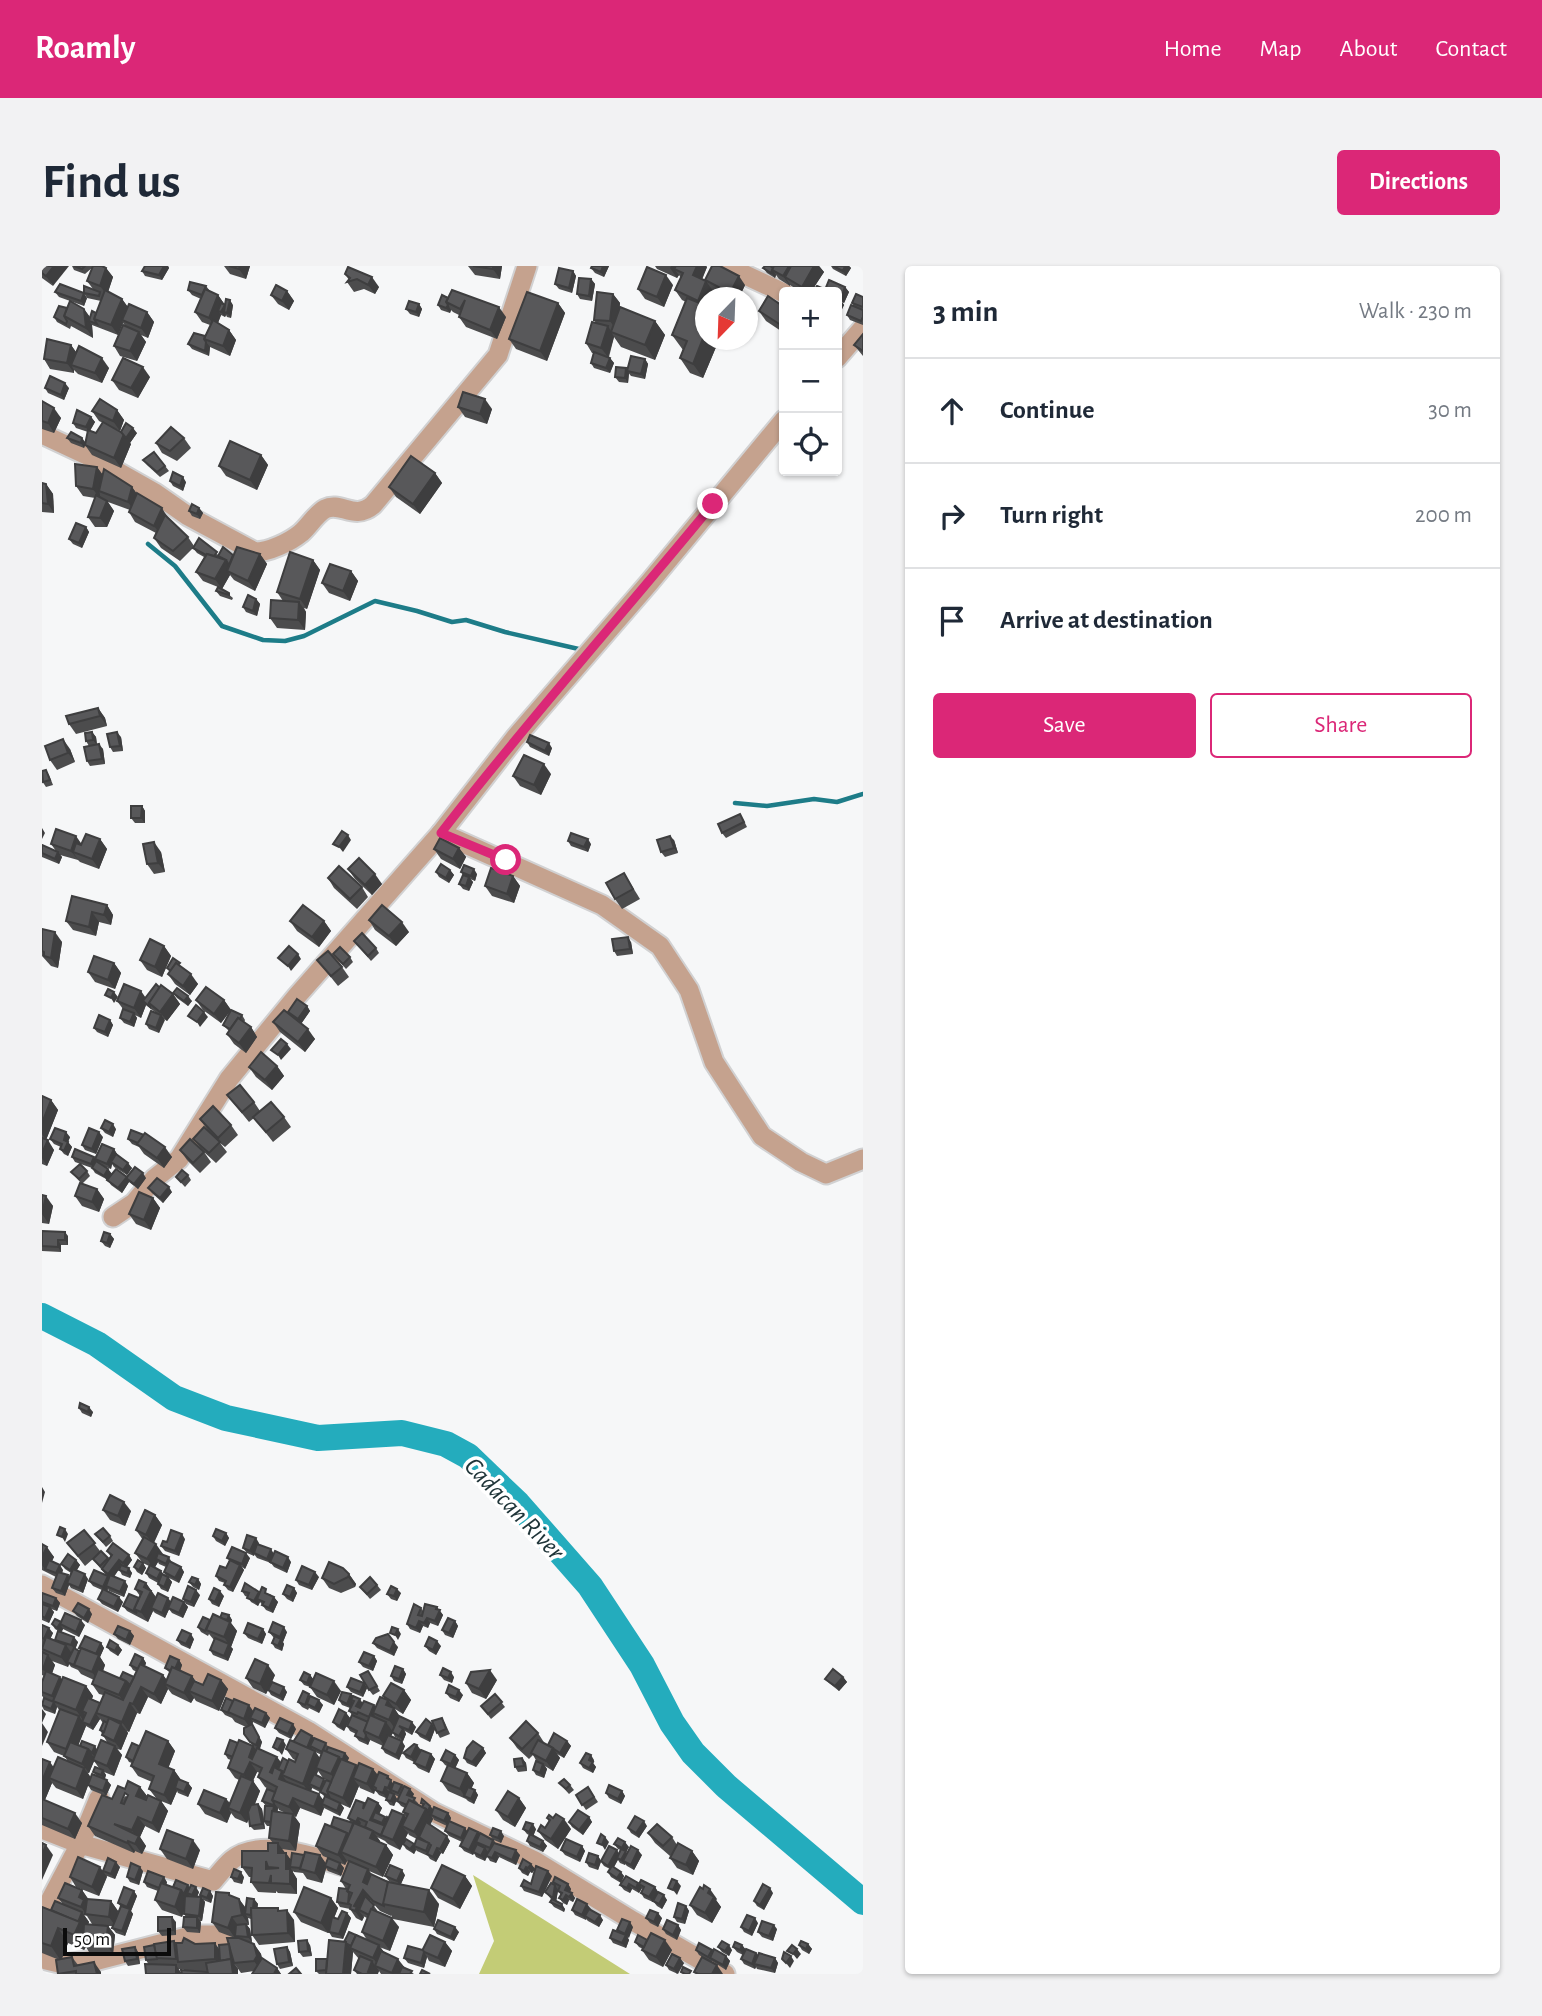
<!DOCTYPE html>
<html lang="en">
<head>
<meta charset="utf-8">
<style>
  body { margin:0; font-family:"Alegreya Sans",sans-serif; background:#f2f2f3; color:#1f2937 }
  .controls { position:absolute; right:21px; top:21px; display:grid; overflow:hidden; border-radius:7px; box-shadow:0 2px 5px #0004 }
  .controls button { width:63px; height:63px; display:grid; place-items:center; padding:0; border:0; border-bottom:2px solid #e0e1e3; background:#fff; color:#1f2937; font:35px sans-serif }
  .compass { position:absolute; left:653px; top:21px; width:63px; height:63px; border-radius:50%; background:#fff; box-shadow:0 2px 5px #0004; rotate:203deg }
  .scale { position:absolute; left:21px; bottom:18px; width:108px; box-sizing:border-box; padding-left:7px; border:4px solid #0c0c0c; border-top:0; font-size:19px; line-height:24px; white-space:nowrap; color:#0c0c0c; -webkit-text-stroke:5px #fff; paint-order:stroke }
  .stop { position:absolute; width:21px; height:21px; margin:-16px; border:5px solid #db2777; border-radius:50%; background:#fff }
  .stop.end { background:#db2777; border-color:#fff; box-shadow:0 2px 7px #0008 }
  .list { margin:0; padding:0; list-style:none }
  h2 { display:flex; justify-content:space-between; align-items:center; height:91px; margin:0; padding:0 28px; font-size:30px }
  h2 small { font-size:23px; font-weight:400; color:#747a83 }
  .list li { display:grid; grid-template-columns:46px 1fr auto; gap:21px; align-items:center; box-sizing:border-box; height:105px; padding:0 28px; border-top:2px solid #e0e1e3 }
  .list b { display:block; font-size:26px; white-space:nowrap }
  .list em { font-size:23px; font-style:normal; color:#747a83 }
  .actions { display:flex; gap:14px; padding:21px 28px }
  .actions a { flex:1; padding:16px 0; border:2px solid #db2777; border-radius:7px; text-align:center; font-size:24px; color:#db2777 }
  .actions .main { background:#db2777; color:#fff }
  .icon { flex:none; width:38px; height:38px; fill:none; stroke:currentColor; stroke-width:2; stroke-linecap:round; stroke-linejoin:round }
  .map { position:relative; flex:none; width:821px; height:1708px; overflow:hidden; border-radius:7px }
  header { display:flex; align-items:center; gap:42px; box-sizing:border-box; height:98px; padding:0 35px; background:#db2777; color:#fff }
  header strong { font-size:33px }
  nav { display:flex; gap:38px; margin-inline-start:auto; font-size:24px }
  .intro { display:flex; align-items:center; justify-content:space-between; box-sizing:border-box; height:168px; padding:0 42px }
  h1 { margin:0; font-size:49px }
  .button { padding:18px 32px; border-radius:7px; background:#db2777; color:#fff; font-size:24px; font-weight:700 }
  main { display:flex; gap:42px; padding:0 42px }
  aside { flex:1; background:#fff; border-radius:7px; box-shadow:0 2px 5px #0004 }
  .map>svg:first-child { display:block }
</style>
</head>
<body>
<header>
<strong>Roamly</strong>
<nav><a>Home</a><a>Map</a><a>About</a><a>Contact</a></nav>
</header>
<div class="intro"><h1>Find us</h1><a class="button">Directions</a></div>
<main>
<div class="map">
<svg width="821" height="1708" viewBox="0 0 821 1708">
  <rect width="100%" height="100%" fill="#f6f7f8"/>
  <path fill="#c3cc76" d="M431 1609 588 1708H437L452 1675Z"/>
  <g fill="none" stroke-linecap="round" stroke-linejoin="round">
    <g stroke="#1d7c88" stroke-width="4.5">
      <path d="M106 278 133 300 180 360 221 374 243 375 262 370 333 335 375 345 410 356 424 354 463 366 541 384"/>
      <path d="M693 537 725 540 772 533 795 536 821 528"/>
    </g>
    <path stroke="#24acbd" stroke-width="26" d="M0 1050 55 1078 132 1132 184 1152 276 1172 360 1167 404 1178 426 1190 476 1238 548 1320 600 1399 630 1457 651 1487 684 1520 821 1636"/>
    <g stroke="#d1d1d2" stroke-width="23">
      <g id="minor">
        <path d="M684 0 742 27"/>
        <path d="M795 92 821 62"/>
        <path d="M0 168 51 192 113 227 146 250 213 286C227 286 248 276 259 267 267 260 274 248 283 243 299 235 312 255 331 239L456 89 485 0"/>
        <path d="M399 567 560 639 618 680 647 724 672 796 720 870 759 896 784 908 821 893"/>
        <path d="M71 951 92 937 112 913 137 893 187 813 255 730 399 567 473 472 607 317 742 154"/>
        <path d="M0 1319 266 1465 391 1546 493 1595 591 1655 683 1708"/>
        <path d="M0 1563 38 1578 171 1615C177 1608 183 1600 190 1594 218 1571 272 1591 302 1600"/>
        <path d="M0 1650 38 1578 57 1532"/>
        <path d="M0 1693 21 1698 56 1694 153 1669H173L189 1674"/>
      </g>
    </g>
    <use href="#minor" stroke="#c5a28e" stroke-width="19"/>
  </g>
  <g fill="#4c4c4d" fill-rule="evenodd">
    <path d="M0 0 11 20 0 12Z"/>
    <path d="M30 0H60L64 2 71 11 66 26 80 33 86 41 105 46 112 56 106 72 99 69 104 76 95 95 78 90 72 80 84 61 81 57 76 69 50 59 51 72 29 60 28 63 15 56 12 51 25 42 42 43 48 51 54 47 59 35 45 32 42 27 51 23 45 15 51 1 43 8 32 4Z"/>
    <path d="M103 0H126L127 2 120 14 103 10 100 5Z"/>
    <path d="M182 0H208L204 13 188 8Z"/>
    <path d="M426 0H460L458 13 433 9Z"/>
    <path d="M550 0H567L562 11 553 7 549 2Z"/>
    <path d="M613 0H664L665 1 660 14 664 15 663 14 703 19 697 32H685L670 24 671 25 663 32V74H677L661 112 648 107 638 92 641 84 630 69 644 36 640 34 633 24 639 12 637 9 635 12 615 3Z"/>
    <path d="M729 0H777L782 6 772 21 783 24 803 21 807 26 802 37 800 36 802 39 796 50 800 54 796 63 795 26H759L748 19V20L737 13 734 9 733 12 725 7 721 2H731Z"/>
    <path d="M789 0H807L809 2 804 10 791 3Z"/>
    <path d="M531 5 534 10 530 27 517 23 513 18Z"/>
    <path d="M303 8 337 21 333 28 322 23 312 26 305 16 307 14Z"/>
    <path d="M549 13 553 18 550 35 538 33 535 28Z"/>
    <path d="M631 19 622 41 603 33 596 23Z"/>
    <path d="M164 20 168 25 176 29 183 39H191L189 52 185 51 184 49 183 51 179 49 176 57 187 64 194 74 188 90 168 81 167 90 150 83 146 78 163 70 168 59 160 56 153 46 159 33 150 29 146 24Z"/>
    <path d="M245 25 252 35 247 44 236 38 229 29Z"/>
    <path d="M13 26 45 32 42 40 17 31Z"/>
    <path d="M571 28 578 37 577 45 613 55 623 69 613 94 579 81 572 71 567 91 572 97 568 107 552 102 549 97 552 87H550L544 77 554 57 552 54Z"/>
    <path d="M400 29 464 51 455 73 424 61 417 51V49L411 46 409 44 408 47 399 44 396 39Z"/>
    <path d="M821 31V59L808 54 805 49 812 40 810 37Z"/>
    <path d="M516 37 523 47 505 95 474 83 467 73Z"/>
    <path d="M377 38 380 43 377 51 368 48 364 43Z"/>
    <path d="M742 41V67L724 55 717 45Z"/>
    <path d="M821 68V90L812 79Z"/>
    <path d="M29 79 34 86 67 102 60 117 36 108 32 104V107L8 103 2 93Z"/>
    <path d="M603 93 606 98 603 113 589 110 585 105Z"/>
    <path d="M584 102 587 107 586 117 577 116 573 111Z"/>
    <path d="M108 111 96 132 77 124 70 114Z"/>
    <path d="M3 122H27L22 134 6 127Z"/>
    <path d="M0 135 19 152 12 167 0 163Z"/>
    <path d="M416 141 450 143 445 158 423 151Z"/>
    <path d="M75 144 82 154 78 165 70 161 79 166 95 167 88 177 89 178 79 202 50 189 43 179 42 182 29 177 25 172 43 177 46 166 34 162 31 157 49 151 53 156 48 165 54 167 61 157 57 155 50 145Z"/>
    <path d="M142 172 149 182 135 195 120 187 114 177Z"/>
    <path d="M112 186 127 205 118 211 105 199 101 194Z"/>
    <path d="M219 189 226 199 215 224 184 210 177 200Z"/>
    <path d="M55 201 61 209 90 221 95 228 126 252 146 271 152 280 177 289 218 288 225 298 213 325 192 314 188 309 180 323 191 332 190 334 178 330 174 325 176 321 161 315 154 306 162 291 155 287 151 282 138 295 119 282 112 272 114 267 93 256 87 246 88 244 66 236 72 245 65 261H53L46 251 53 232 41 230 34 220Z"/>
    <path d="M393 207 400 217 378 248 354 231 347 221Z"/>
    <path d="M128 215 144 216 141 225 131 220Z"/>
    <path d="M0 217 4 218 11 228 12 247 0 246Z"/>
    <path d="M157 242 161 247 158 253 150 250 147 245Z"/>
    <path d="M44 261 47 266 40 282 31 278 27 273Z"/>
    <path d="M271 294 278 304 265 343 262 342 264 346 263 364 235 362 228 352 241 335 235 326Z"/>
    <path d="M309 305 316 315 308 335 287 327 280 317Z"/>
    <path d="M214 333 218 338 215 350 204 346 201 341Z"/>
    <path d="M56 442 63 452 65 460 34 468 27 458Z"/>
    <path d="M50 466 54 471 55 479 61 483 63 498 48 500 45 495 52 479 47 480 44 475Z"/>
    <path d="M79 471 81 485 71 486 68 481Z"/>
    <path d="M485 476 510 482 507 490 488 481Z"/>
    <path d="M28 483 33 496 15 504 8 494Z"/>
    <path d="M4 504 7 509 11 519 4 521 0 515Z"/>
    <path d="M509 508 499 529 478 520 471 510Z"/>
    <path d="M100 540 103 545V557H93L89 552Z"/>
    <path d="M701 553 705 561 684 572 680 567Z"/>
    <path d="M58 573 65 583 57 603 38 596 36 594 18 589 20 591 17 598 0 591V579L14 585 9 578H40Z"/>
    <path d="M632 574 636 587 623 591 619 586Z"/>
    <path d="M526 575 549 578 546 586 529 580Z"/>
    <path d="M417 582 424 591 418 603 399 593 392 583Z"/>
    <path d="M119 586 123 606 112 608 105 598Z"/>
    <path d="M306 603 340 618 330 629 313 613Z"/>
    <path d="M408 604 412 609 407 617 397 611 394 606Z"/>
    <path d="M419 606 435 608 433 615 428 613 431 616 427 625 421 623 417 618 421 609Z"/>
    <path d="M582 607 598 633 580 643 573 633Z"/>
    <path d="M471 610 478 620 472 637 450 630 443 620Z"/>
    <path d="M286 612 320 621 326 631 315 643 292 622Z"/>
    <path d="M65 639 71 649 69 659 57 656 54 670 31 664 24 655Z"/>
    <path d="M327 654 367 666 354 680 333 664Z"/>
    <path d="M248 655H282L289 665 277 681 255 665Z"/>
    <path d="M0 663 20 676 16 702 9 700 0 690Z"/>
    <path d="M312 675 334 682 337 687 329 695Z"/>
    <path d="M589 676 591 688 575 690 572 685Z"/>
    <path d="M122 680 129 690 120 711 105 704 98 694Z"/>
    <path d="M291 688 308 691 311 696 304 703Z"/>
    <path d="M275 694 300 701 307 711 296 720Z"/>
    <path d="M72 697 79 707 73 723 53 716 46 706Z"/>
    <path d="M125 702H142H141L156 718 148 729 133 718 126 708 128 706Z"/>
    <path d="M118 722 131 728 138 738 125 755 122 753 117 767 107 763 104 758 113 746 104 739 99 752 93 749 95 752 92 761 82 757 78 752 81 743 75 735 104 732Z"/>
    <path d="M131 727 150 735 146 740 135 732Z"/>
    <path d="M154 734H182L189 744 179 757 161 744Z"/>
    <path d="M265 740 268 745 259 758 273 773 263 786 238 766 231 756 247 748Z"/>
    <path d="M200 749 203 754 202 757 209 761 215 771 204 787 192 778 185 768 187 765 181 759Z"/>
    <path d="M68 754 71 759 66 771 55 766 52 762Z"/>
    <path d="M235 800 242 810 230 824 214 811 207 801Z"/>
    <path d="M185 829 212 836 218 845 242 851 249 861 231 876 212 852 207 856Z"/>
    <path d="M0 830 9 834 16 844 4 874 12 884 5 900 0 898Z"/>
    <path d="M158 853 189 859 196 869 183 881 178 877 185 886 174 897 162 886 169 896 158 907 145 894 138 884 159 883 151 873 165 863Z"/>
    <path d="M59 862 74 863 71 871 63 867Z"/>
    <path d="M102 869 130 891 122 902 102 888 97 881 90 878 86 873Z"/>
    <path d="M28 871 26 876 30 881 26 890 22 888 18 883 19 881 12 878 8 873Z"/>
    <path d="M61 871 54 888 43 884 40 879Z"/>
    <path d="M72 883 75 888 74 889 90 902 85 909 72 901 70 898 69 903 61 900 66 903 70 908 85 911 104 912 96 923 87 916 80 927 69 919 66 914 53 907 50 902 33 896 30 891H52L53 893Z"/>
    <path d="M45 905 48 910 40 918 55 923 62 933 57 946 40 940 33 930 39 917 29 906Z"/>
    <path d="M146 909 149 914 143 921 134 911Z"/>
    <path d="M106 922 130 926 121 937 110 927Z"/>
    <path d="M0 929 11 940 7 958 0 957Z"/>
    <path d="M111 932 118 942 109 964 94 958 87 948Z"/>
    <path d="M0 965 26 970V979H19V986L0 985Z"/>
    <path d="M68 968 72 973 68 982 63 980 59 975Z"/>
    <path d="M37 1142 51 1146 49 1151 40 1147Z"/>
    <path d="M61 1244 89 1245 83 1260 68 1254Z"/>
    <path d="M113 1249 120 1259 112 1277 120 1288 127 1291 130 1297 139 1301 142 1306 137 1317 127 1312 130 1316 126 1326 119 1323 116 1318V1317L107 1312 104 1307 107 1300 101 1297 104 1302 100 1309 95 1306 92 1301 100 1296 93 1287 101 1274 94 1264ZM116 1296 117 1298 124 1301 122 1306 124 1310 113 1301Z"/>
    <path d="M42 1264 58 1285 67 1293 69 1291 65 1285 87 1289 90 1294 85 1301 90 1307 88 1312 80 1309 77 1303 72 1311 86 1320 82 1331 67 1325 66 1323 65 1325 81 1336 76 1346 60 1338 56 1333 60 1324 51 1320 47 1315 66 1310 67 1312V1311L63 1308 51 1293 43 1300 25 1277Z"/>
    <path d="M184 1267 187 1272 183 1280 174 1275 171 1270Z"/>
    <path d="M53 1268 68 1270 71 1275 64 1281Z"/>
    <path d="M143 1273 137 1290 123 1285 119 1280 125 1276Z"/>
    <path d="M217 1277V1279L232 1288 249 1296 245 1307 232 1301 229 1297 215 1292 212 1288V1290L205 1287 201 1282Z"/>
    <path d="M0 1278 12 1291 9 1296 21 1304 20 1307 26 1309 27 1312 29 1307 23 1303 19 1298 34 1294 38 1299 34 1305 46 1313 41 1327 29 1322 27 1319 23 1330 14 1327 10 1322 14 1311 0 1304Z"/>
    <path d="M185 1292H208L203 1303 200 1301 202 1304 191 1326 186 1324 182 1319 183 1317 177 1315 174 1310 184 1302 187 1294Z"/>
    <path d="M307 1308 314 1318 313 1321 299 1327 287 1322 280 1312Z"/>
    <path d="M277 1311 270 1324 257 1319 254 1314Z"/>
    <path d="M156 1313 159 1318 157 1324 151 1321 147 1316Z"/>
    <path d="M104 1317 114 1332 129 1336H142L146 1341 141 1352 130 1347 127 1343 123 1352 113 1347 111 1345 106 1356 85 1345 81 1340 97 1332 98 1330 93 1323Z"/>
    <path d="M335 1319 339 1324 328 1333 318 1321Z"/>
    <path d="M252 1322 255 1327 251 1336 245 1333 241 1328Z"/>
    <path d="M200 1325 228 1328 236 1336 231 1347 224 1344 218 1336 216 1340 209 1336 206 1331 203 1330Z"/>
    <path d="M0 1327 14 1332 18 1337 15 1345 9 1343 12 1346 7 1357 0 1354Z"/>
    <path d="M359 1327 355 1335 349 1333 345 1328Z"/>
    <path d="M158 1329 152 1341 144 1338 141 1333Z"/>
    <path d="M182 1330 177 1341 170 1338 167 1333Z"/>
    <path d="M395 1341 401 1349 396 1360 388 1357 386 1362 381 1360 378 1367 368 1363 365 1358 379 1342 381 1345Z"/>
    <path d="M31 1345 50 1348 46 1357 35 1350Z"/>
    <path d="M187 1349 190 1354 189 1357 195 1365 189 1381 191 1383 186 1395 171 1389 168 1384 172 1374 167 1368 166 1370 159 1366 156 1361 168 1354Z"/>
    <path d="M413 1355 416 1360 411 1372 403 1369 400 1364Z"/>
    <path d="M19 1356 43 1359 37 1371 21 1363 19 1367 36 1376 33 1383 37 1385 59 1377 62 1382 58 1391 63 1399 61 1405 78 1412 92 1411 95 1406 91 1404 88 1399 101 1392 104 1397 103 1400 121 1409 125 1414 128 1407 123 1402 137 1394 140 1399 138 1405 150 1410 154 1416 161 1419 179 1414 186 1423 177 1445 154 1435 152 1432 149 1437 130 1428 126 1423 119 1438 106 1431 98 1448 95 1447 87 1466 85 1465 86 1467 79 1484 75 1483 80 1489 72 1510 62 1506 64 1509 63 1513 69 1519 64 1530 49 1524 46 1519 41 1533 14 1522 10 1517 3 1534 40 1557 33 1573 0 1559V1493L11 1501 26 1495 22 1490 12 1486 5 1476 18 1445 15 1441 13 1448 2 1444 0 1440 2 1432 0 1430V1416L2 1410 0 1409V1359L11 1367 8 1373 14 1375 13 1374 18 1366 13 1363 10 1358ZM10 1395 26 1401 27 1398 29 1401 36 1404 39 1408 52 1414 50 1418 57 1428 61 1429 58 1437 50 1433 51 1430 44 1420 20 1413 10 1408 13 1399ZM58 1453 61 1457 58 1464 65 1476 55 1484 36 1479 44 1460 51 1464ZM52 1495 57 1502 51 1506 54 1509 49 1512 46 1507H47Z"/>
    <path d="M221 1363 224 1368 220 1378 206 1372 202 1367Z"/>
    <path d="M88 1365 92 1370 88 1379 76 1373 72 1368Z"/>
    <path d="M227 1366H245L241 1376 242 1378 240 1385 233 1382 230 1377 232 1372Z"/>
    <path d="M152 1373 148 1383 139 1379 135 1374Z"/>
    <path d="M331 1377 356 1381 352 1390 335 1382Z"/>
    <path d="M76 1379 80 1384 76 1390 68 1385 65 1381Z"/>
    <path d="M383 1380H399L394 1389 387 1385Z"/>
    <path d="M332 1390 335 1395 331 1405 321 1401 317 1396Z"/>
    <path d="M361 1403 364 1408 360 1418 352 1415 349 1410Z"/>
    <path d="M326 1405 338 1425 331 1429 327 1424Z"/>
    <path d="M233 1409 230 1416 245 1426 241 1435 229 1429 226 1424 224 1428 211 1422 204 1412Z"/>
    <path d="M268 1409 271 1413 299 1425 292 1439 275 1431 268 1421 262 1419 258 1414Z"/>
    <path d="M398 1409 412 1411 410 1417 402 1414Z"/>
    <path d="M801 1411 805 1416 797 1425 787 1417 783 1413Z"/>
    <path d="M455 1414 444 1433 430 1427 424 1417Z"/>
    <path d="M322 1417 325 1422 321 1431 309 1426 305 1421Z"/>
    <path d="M362 1424 369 1434 361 1448 353 1443 358 1451 374 1461 370 1469 363 1465 364 1468 361 1475 353 1471 351 1467 349 1470 363 1480 357 1494 343 1487 340 1482 341 1480 328 1474 326 1479 317 1475 313 1470 314 1468 308 1465 305 1460 310 1449 307 1445 308 1442 300 1439 297 1434 309 1428 321 1437 332 1439 334 1441 343 1433 341 1430Z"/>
    <path d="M404 1427 421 1429 417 1436 408 1432Z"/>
    <path d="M453 1428 463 1441 449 1453 439 1440Z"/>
    <path d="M269 1430 281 1439 277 1447 267 1442 266 1444 260 1441 256 1436Z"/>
    <path d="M179 1444 224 1447 228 1452 223 1462 211 1456 210 1458 220 1476 218 1483 239 1497 246 1495 253 1496V1494L251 1493 244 1483 251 1476 272 1472 284 1477 286 1481 303 1487 307 1492 305 1495 316 1501 331 1503 336 1509 346 1510 351 1518 360 1519 372 1528 370 1531 376 1537V1539L380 1541 381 1540 379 1537 388 1540 391 1543 406 1547 409 1552 408 1556 423 1562 425 1565 436 1566 438 1568 451 1574 448 1569 462 1570 459 1577 452 1574 454 1578 478 1589 474 1599 457 1591 454 1597 448 1595 445 1590 443 1595 434 1591 432 1587 431 1589 422 1585 418 1580 420 1576 407 1570 403 1565 405 1560 392 1554 390 1550 391 1553 388 1559 408 1575 401 1588 399 1587 394 1596 388 1593 386 1590 375 1585 374 1584 372 1588 364 1583 361 1578 358 1584 346 1578 343 1575 335 1571 338 1575V1576L344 1579 351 1589 341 1611 327 1605 330 1609 349 1616 347 1615 343 1610 363 1609 359 1618 397 1638 392 1661 351 1653 349 1649V1650L338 1645 328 1634V1635L335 1644V1646L357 1661 348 1685 337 1681 341 1685 372 1708H339L337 1705 335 1708H315L312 1704 317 1693 311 1686 309 1708H277L274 1705 302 1676 325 1674 320 1666 325 1652 321 1650 322 1651 320 1655 314 1652 308 1643 298 1641 295 1636 304 1623 299 1615 307 1597 305 1595 303 1599 298 1597 302 1602 299 1610 286 1605 284 1602 280 1617 265 1613 261 1607 252 1606 251 1605V1607L255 1613V1628L236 1627 234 1625V1627L216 1626 209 1616 210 1611H207L200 1601 226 1585 231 1577 227 1572 228 1560H225L222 1556 223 1563 212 1564 208 1560 207 1552 205 1557 193 1552 189 1547 185 1557 163 1548 156 1538 184 1533 188 1537 197 1514 193 1512 186 1502 189 1494 186 1493 183 1488 196 1477 210 1479 202 1468 204 1461 193 1456 190 1452 183 1449ZM273 1486 280 1489 278 1493ZM276 1505 281 1512 289 1516 283 1514 274 1510ZM215 1506 218 1507 216 1511 223 1521 230 1525 220 1535 224 1540 222 1554 220 1543 216 1538H213L218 1525 211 1515ZM317 1520 318 1522 332 1528 333 1524 337 1529 344 1532 347 1526 344 1534 348 1539 352 1540 355 1533 353 1529 357 1531 355 1535 359 1540 363 1542 361 1546 364 1552 362 1549 344 1552 337 1548 340 1542 336 1537 323 1539 322 1537 306 1552 309 1557 289 1560 274 1580 281 1590 296 1596 284 1598 278 1589 249 1594 240 1583 254 1585 258 1558 252 1550 254 1551 258 1542 279 1550 282 1542 298 1550 302 1542 299 1538 308 1542ZM270 1522 278 1526 283 1531 282 1534 269 1525ZM236 1542 237 1544 246 1548 235 1546ZM366 1567 367 1569 375 1573 373 1579 361 1577Z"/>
    <path d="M304 1447 308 1452 302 1465 295 1461 291 1456Z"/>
    <path d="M400 1452 403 1457 408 1468 398 1472 393 1463 388 1476 378 1471 374 1466 390 1458 393 1462Z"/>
    <path d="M233 1462 254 1463 249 1473 237 1467Z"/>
    <path d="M496 1467 503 1478 506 1479 525 1475 529 1480 522 1492 515 1488 518 1492 511 1505 503 1500 505 1503 502 1512 494 1509 491 1504 495 1496 491 1489 487 1493 475 1482 468 1472Z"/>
    <path d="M126 1475 133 1485 126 1502 132 1504 139 1514 146 1517 150 1522 146 1531 136 1527 135 1525 129 1539 119 1535 126 1545 117 1567 103 1560 98 1571 104 1580 100 1588 93 1585 92 1587 53 1570 46 1560 70 1533 83 1523 98 1521 105 1530 103 1534 114 1532 107 1523 110 1516 96 1510 89 1500 90 1497 87 1496 84 1491 97 1480ZM83 1527 86 1529 85 1531 83 1530 79 1537Z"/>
    <path d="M372 1478V1496L364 1492 361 1487Z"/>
    <path d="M441 1482 444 1487 434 1501 425 1497 422 1492Z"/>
    <path d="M389 1488 393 1493 387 1507 376 1502 372 1497Z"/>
    <path d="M413 1489 417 1494 413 1502 425 1507 432 1517 429 1523 433 1524 436 1529 432 1538 426 1535 424 1533 406 1525 399 1515 405 1500 403 1499 399 1494Z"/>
    <path d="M480 1492 484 1497 485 1505 476 1506 473 1501Z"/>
    <path d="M552 1494 551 1497 554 1501 551 1507 541 1502 538 1497Z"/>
    <path d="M517 1517 528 1519 532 1524 527 1528Z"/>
    <path d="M546 1521 556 1536 544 1544 534 1529Z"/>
    <path d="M580 1525 583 1530 579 1538 567 1532 564 1527Z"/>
    <path d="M477 1532 484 1542 473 1561 461 1554 454 1544Z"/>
    <path d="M547 1551 550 1556 541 1569 530 1561 527 1556Z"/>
    <path d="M505 1552 529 1563 516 1583 503 1574 496 1565 503 1562 507 1556Z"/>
    <path d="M605 1560 597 1572 589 1567 586 1562Z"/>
    <path d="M481 1563H494L491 1570 501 1575 505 1580 501 1586 488 1580 485 1575 487 1569 485 1568Z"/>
    <path d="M606 1567 630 1571 635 1579 650 1585 657 1595 651 1609 635 1602 628 1592 631 1588 628 1590 613 1577Z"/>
    <path d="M572 1578 587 1581 584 1586 585 1587 600 1589 592 1604 585 1600 583 1598V1599L578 1597 576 1594 572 1601 582 1610 579 1617 569 1611 566 1606 568 1603 562 1600 559 1596 556 1604 547 1601 544 1596 556 1590 559 1595 577 1587 579 1584 576 1583Z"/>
    <path d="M540 1580 543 1585 538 1596 523 1589 519 1584Z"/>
    <path d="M118 1583 158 1584 151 1603 125 1593Z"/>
    <path d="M489 1598 493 1603 490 1607 488 1606 486 1610 480 1607 477 1602Z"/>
    <path d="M78 1601 73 1613 65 1610 57 1630 34 1621 28 1611Z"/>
    <path d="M101 1605 97 1619 88 1616 85 1611Z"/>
    <path d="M423 1610 430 1620 418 1643 396 1632 389 1622Z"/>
    <path d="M510 1610 500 1631 482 1625 479 1620Z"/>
    <path d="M189 1611H202L200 1618 192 1616Z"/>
    <path d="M102 1616H125L124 1619 131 1621 146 1619 147 1622 157 1626 155 1631H159L163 1636 160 1655H157L159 1656 158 1667 145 1666 141 1661 144 1651 142 1648V1644L140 1651 120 1644 113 1634 116 1625 105 1621Z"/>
    <path d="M511 1616 526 1618 529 1623 528 1626 533 1632 531 1636 527 1634 525 1639 521 1637 517 1632 519 1629 516 1625 514 1635 523 1643 522 1646 512 1641 508 1636 509 1633 503 1626 512 1619Z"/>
    <path d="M597 1618 613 1621 616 1626 625 1634 620 1643 615 1640 611 1635V1636L602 1632 599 1627 601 1623 600 1622 597 1627 590 1623 588 1627 582 1624 578 1619Z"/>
    <path d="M40 1624 46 1633 69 1635 76 1645 75 1650 79 1641 76 1637 92 1625 95 1630 89 1645 91 1648 83 1670 74 1667 70 1662 71 1660H66L73 1669 71 1688 47 1686 44 1681 42 1684 26 1677 20 1692 30 1691 36 1699 59 1706V1708H16L15 1693 0 1687V1642L9 1644 21 1638 16 1632ZM42 1649 45 1650 50 1658H46L47 1656Z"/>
    <path d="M168 1625 171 1630 169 1637 161 1634 158 1629Z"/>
    <path d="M187 1627 189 1630 197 1633 204 1642 212 1633 216 1638 215 1642 238 1644 252 1654 253 1676 217 1679 210 1669 209 1653 206 1652 207 1659H205L208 1663 210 1676H207L212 1678 219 1688 220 1692 235 1702 239 1708H210L212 1705 199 1707 192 1697 196 1703V1708H104L107 1699 104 1694 112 1679 132 1675 134 1678H153L177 1684 187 1678 193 1672 177 1666 170 1656ZM136 1703H141L143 1705 139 1707Z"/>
    <path d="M731 1627 722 1644 715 1640 712 1635Z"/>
    <path d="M289 1632 296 1642 292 1652 296 1653 305 1647 309 1652 301 1673 290 1671 287 1666 288 1663 286 1667 259 1656 252 1646Z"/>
    <path d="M675 1633 674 1634 679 1641 670 1657 655 1649 648 1639Z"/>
    <path d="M644 1640 647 1645 643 1658 635 1656 632 1651Z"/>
    <path d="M549 1643 548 1644 561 1654 557 1661 546 1655 544 1653V1654L533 1649 530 1644Z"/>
    <path d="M604 1652H620L616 1661 608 1657Z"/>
    <path d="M134 1656V1669L120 1670 116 1665Z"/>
    <path d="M716 1657 710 1670 702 1666 699 1661Z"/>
    <path d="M636 1659 639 1664 635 1674 624 1668 621 1663Z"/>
    <path d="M591 1661 586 1672 587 1674 584 1682 571 1677 568 1672 576 1666 575 1664Z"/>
    <path d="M392 1663 417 1666 412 1675 395 1668Z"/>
    <path d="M735 1663 731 1675 720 1671 716 1666Z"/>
    <path d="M605 1674 630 1684 621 1701 607 1694 600 1684 601 1683 597 1681 593 1676Z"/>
    <path d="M403 1676 410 1685 403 1701 387 1695 385 1691 382 1702 366 1697 362 1692Z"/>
    <path d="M766 1678 770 1683 767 1688 760 1684 757 1679Z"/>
    <path d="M268 1679 270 1690 261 1691 257 1686Z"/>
    <path d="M700 1679 704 1684 714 1687 716 1689 733 1692 736 1697 733 1707 715 1703 714 1701 713 1703 702 1698 699 1693 701 1689 695 1686 691 1681Z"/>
    <path d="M93 1681 96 1686 98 1698 86 1700 83 1695Z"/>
    <path d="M245 1681 248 1686 251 1700 238 1703 235 1698Z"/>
    <path d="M676 1681 690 1684 687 1690 680 1686Z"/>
    <path d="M654 1684H670L684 1690 688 1695 684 1704 670 1695 669 1696 657 1689Z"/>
    <path d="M642 1697 636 1708 627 1704 624 1699Z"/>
  </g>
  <g fill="#3e3e3f">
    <path d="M12 0H27L11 20 4 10Z"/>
    <path d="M122 0H126L127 2 120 14 117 9Z"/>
    <path d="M198 0H208L204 13 197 3Z"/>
    <path d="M451 0H460L458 13 451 3Z"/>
    <path d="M561 0H567L562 11 559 6Z"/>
    <path d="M629 0H640L632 3 637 9 635 12 628 2Z"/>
    <path d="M655 0H664L665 1 657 19 651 9Z"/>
    <path d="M747 0H760L743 11 748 19V20L741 10Z"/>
    <path d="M772 0H777L782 6 769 26H763L760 21Z"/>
    <path d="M803 0H807L809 2 804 10 801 5Z"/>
    <path d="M64 2 71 11 65 29 58 20Z"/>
    <path d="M731 4 734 9 733 12 729 7Z"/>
    <path d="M531 5 534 10 530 27 527 22Z"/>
    <path d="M624 9 631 19 622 41 615 31Z"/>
    <path d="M697 10 703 19 697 32H691L688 27Z"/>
    <path d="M330 11 337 21 333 28 326 19Z"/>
    <path d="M549 13 553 18 550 35 547 30Z"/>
    <path d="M664 15 671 25 668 32H663V44L656 35Z"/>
    <path d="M803 21 807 26 802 37 799 32Z"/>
    <path d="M245 25 252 35 247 44 240 35Z"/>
    <path d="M42 27 45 32 42 40 39 35Z"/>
    <path d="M571 28 578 37 575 65 568 55Z"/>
    <path d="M176 29 183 39 188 34 191 39 189 52 185 47 182 46 184 49 183 51 179 46 176 45 179 49 174 62 167 52Z"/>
    <path d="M795 29 802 39 797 50 795 47Z"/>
    <path d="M80 33 87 43 80 54 81 57 76 69 69 59Z"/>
    <path d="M516 37 523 47 505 95 498 85Z"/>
    <path d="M377 38 380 43 377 51 374 46Z"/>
    <path d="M406 39 409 44 408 47 404 42Z"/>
    <path d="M457 41 464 51 455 73 448 64Z"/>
    <path d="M42 43 49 53 47 55 50 59 51 72 44 62Z"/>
    <path d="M105 46 112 56 106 72 99 62Z"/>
    <path d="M796 49 800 54 796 63 795 52Z"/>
    <path d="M613 55 623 69 613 94 603 79Z"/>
    <path d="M566 60 572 71 566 91 559 82Z"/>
    <path d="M187 64 194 74 188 90 181 80Z"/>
    <path d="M97 66 104 76 95 95 88 85Z"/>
    <path d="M663 67V74H677L661 112 651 98Z"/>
    <path d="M164 76 168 81 167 90 163 85Z"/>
    <path d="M29 79 36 89 29 99 32 104V107L25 97Z"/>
    <path d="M60 92 67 102 60 117 53 107Z"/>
    <path d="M568 92 572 97 568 107 564 102Z"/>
    <path d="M603 93 606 98 603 113 599 108Z"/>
    <path d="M101 101 108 111 96 132 89 122Z"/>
    <path d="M584 102 587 107 586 117 583 112Z"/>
    <path d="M23 117 27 122 22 134 19 129Z"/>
    <path d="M443 133 450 143 445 158 438 148Z"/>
    <path d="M12 142 19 152 12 167 6 157Z"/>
    <path d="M75 144 82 154 78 165 71 155Z"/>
    <path d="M49 151 53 156 47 166 44 161Z"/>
    <path d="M91 162 95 167 88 177 89 178 79 202 72 192 82 168Z"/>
    <path d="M40 172 44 177 42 182 39 177Z"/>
    <path d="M219 189 226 199 215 224 208 214Z"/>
    <path d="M55 201 62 211 57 225 58 228V233L51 223Z"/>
    <path d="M393 207 400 217 378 248 371 238Z"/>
    <path d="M141 211 144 216 141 225 138 220Z"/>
    <path d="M4 218 11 228 12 247 6 238Z"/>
    <path d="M90 221 97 231 93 246 86 236Z"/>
    <path d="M65 235 72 245 65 261 58 252Z"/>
    <path d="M120 242 126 252 119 269 112 260Z"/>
    <path d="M157 242 161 247 158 253 155 248Z"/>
    <path d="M44 261 47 266 40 282 37 277Z"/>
    <path d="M218 288 225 298 213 325 206 315Z"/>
    <path d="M184 294 187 299 185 305 188 309 180 323 173 313Z"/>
    <path d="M271 294 278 304 265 343 258 333Z"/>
    <path d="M309 305 316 315 308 335 301 325Z"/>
    <path d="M214 333 218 338 215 350 211 345Z"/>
    <path d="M257 336 264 346 263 364 256 354Z"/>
    <path d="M56 442 63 452 65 460 58 450Z"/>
    <path d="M50 466 54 471 55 479 51 474Z"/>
    <path d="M75 466 79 471 81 485 78 480Z"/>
    <path d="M21 473 28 483 33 496 26 487Z"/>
    <path d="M507 477 510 482 507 490 503 485Z"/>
    <path d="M57 478 61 483 63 498 60 493Z"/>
    <path d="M502 498 509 508 499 529 492 519Z"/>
    <path d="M100 540 103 545V557L99 552Z"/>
    <path d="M0 562 3 567 0 573Z"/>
    <path d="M306 569 309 574 301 586 297 581Z"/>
    <path d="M34 570 41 580 31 586 36 594 29 585Z"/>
    <path d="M628 570 632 574 636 587 632 582Z"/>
    <path d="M58 573 65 583 57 603 50 593Z"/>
    <path d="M546 573 549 578 546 586 542 581Z"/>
    <path d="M112 576 119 586 123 606 116 597Z"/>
    <path d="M417 582 424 591 418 603 411 593Z"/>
    <path d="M16 586 20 591 17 598 13 593Z"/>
    <path d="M432 603 435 608 433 615 429 610Z"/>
    <path d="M408 604 412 609 407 617 404 612Z"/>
    <path d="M333 608 340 618 330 629 323 619Z"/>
    <path d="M471 610 478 620 472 637 465 628Z"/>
    <path d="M427 611 431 616 427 625 424 620Z"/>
    <path d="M65 639 71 649 69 659 62 649Z"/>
    <path d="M50 646 57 656 54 670 47 661Z"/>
    <path d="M282 655 289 665 277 681 270 671Z"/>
    <path d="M360 656 367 666 354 680 347 670Z"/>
    <path d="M13 666 20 676 16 702 9 692Z"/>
    <path d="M586 671 589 676 591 688 588 683Z"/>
    <path d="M122 680 129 690 120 711 113 701Z"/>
    <path d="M256 688 259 693 249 705 246 700Z"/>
    <path d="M72 697 79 707 73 723 66 714Z"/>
    <path d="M149 708 156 718 148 729 141 720Z"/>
    <path d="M99 725 106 735H101L104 739 99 752 92 742Z"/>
    <path d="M72 726 76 731 72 737 69 732Z"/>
    <path d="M131 728 138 738 125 755 118 746Z"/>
    <path d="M146 730 150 735 146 740 142 735Z"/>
    <path d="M182 734 189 744 179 757 172 748Z"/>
    <path d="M265 740 268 745 259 758 256 753Z"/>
    <path d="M162 746 166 751 158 761 155 756Z"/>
    <path d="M92 747 95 752 92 761 88 756Z"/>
    <path d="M119 749 123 754 117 767 114 762Z"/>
    <path d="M68 754 71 759 66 771 63 766Z"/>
    <path d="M209 761 215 771 204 787 197 777Z"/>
    <path d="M266 763 273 773 263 786 256 776Z"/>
    <path d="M245 778 249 783 239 794 236 789Z"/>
    <path d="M235 800 242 810 230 824 223 814Z"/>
    <path d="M9 834 16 844 4 874 0 868V857Z"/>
    <path d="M71 858 74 863 71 871 67 866Z"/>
    <path d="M24 866 28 871 26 876 30 881 26 890 22 885V874Z"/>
    <path d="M57 866 61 871 54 888 50 883Z"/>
    <path d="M6 874 12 884 5 900 0 892V887Z"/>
    <path d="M123 881 130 891 122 902 115 892Z"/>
    <path d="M72 883 75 888 71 897 69 896 70 898 69 903 65 898Z"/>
    <path d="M52 891 55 896 52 903 49 898Z"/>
    <path d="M86 897 90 902 85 909 81 904Z"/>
    <path d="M66 903 70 908 65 915 62 910Z"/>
    <path d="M101 907 104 912 96 923 92 918Z"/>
    <path d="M85 911 87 916 80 927 76 922Z"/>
    <path d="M127 921 130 926 121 937 118 932Z"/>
    <path d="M55 923 62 933 57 946 50 936Z"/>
    <path d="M4 930 11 940 7 958 0 948Z"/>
    <path d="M111 932 118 942 109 964 102 954Z"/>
    <path d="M23 966 26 970V979L23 974Z"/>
    <path d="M68 968 72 973 68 982 65 977Z"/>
    <path d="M16 974 19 979V986L16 981Z"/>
    <path d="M47 1141 51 1146 49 1151 46 1146Z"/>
    <path d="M0 1221 3 1226 0 1237Z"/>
    <path d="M82 1236 89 1245 83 1260 76 1250Z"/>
    <path d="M113 1249 120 1259 111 1278 104 1269Z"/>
    <path d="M23 1263 26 1268 23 1276 20 1271Z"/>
    <path d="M184 1267 187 1272 183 1280 180 1275Z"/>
    <path d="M140 1268 143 1273 137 1290 133 1285Z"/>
    <path d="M214 1272 217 1277 212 1290 208 1285Z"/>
    <path d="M114 1278 121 1288 117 1294 114 1293 116 1296 112 1303 105 1293Z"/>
    <path d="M5 1281 12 1291 6 1304 3 1303 5 1306 0 1299V1291Z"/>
    <path d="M229 1283 232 1288 229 1298 225 1293Z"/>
    <path d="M204 1287 208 1292 203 1303 200 1298Z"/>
    <path d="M87 1289 90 1294 84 1302 81 1297Z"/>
    <path d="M246 1291 249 1296 245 1307 241 1302Z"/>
    <path d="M34 1294 38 1299 32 1309 28 1304Z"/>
    <path d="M77 1294 80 1299 70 1313 66 1308Z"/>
    <path d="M101 1297 104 1302 100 1309 97 1304Z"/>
    <path d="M18 1299 21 1304 18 1312 14 1307Z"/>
    <path d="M198 1299 202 1304 191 1326 188 1321Z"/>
    <path d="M139 1301 142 1306 137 1317 133 1312Z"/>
    <path d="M87 1302 90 1307 88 1312 85 1307Z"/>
    <path d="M119 1305 123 1310 118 1318 115 1313Z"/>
    <path d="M273 1306 277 1311 270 1324 267 1319Z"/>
    <path d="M43 1308 46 1313 41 1327 37 1322Z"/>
    <path d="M307 1308 314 1318 313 1321 306 1311Z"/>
    <path d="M26 1309 29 1314 25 1317 27 1319 23 1330 19 1325Z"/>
    <path d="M66 1310 69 1315 64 1320 66 1323 64 1326 61 1321Z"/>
    <path d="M126 1311 130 1316 126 1326 122 1321Z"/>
    <path d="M156 1313 159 1318 157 1324 153 1319Z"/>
    <path d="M83 1315 86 1320 82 1331 78 1326Z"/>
    <path d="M104 1317 116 1334 109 1342 111 1345 106 1356 99 1346 102 1321Z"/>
    <path d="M252 1322 255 1327 251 1336 248 1331Z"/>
    <path d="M355 1323 359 1327 355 1335 352 1330Z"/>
    <path d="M154 1324 158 1329 152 1341 149 1336Z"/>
    <path d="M178 1325 182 1330 177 1341 173 1336Z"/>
    <path d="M217 1326 220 1331 215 1333 218 1336 216 1340 212 1335Z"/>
    <path d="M77 1331 81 1336 76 1346 72 1341Z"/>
    <path d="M232 1331 236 1336 231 1347 227 1342Z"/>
    <path d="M14 1332 18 1337 15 1345 11 1340Z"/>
    <path d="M126 1332 130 1337 123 1352 120 1347Z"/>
    <path d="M142 1336 146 1341 141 1352 137 1347Z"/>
    <path d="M8 1341 12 1346 7 1357 3 1352Z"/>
    <path d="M395 1341 401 1349 396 1360 393 1355Z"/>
    <path d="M47 1343 50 1348 46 1357 42 1352Z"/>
    <path d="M187 1349 190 1354 189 1357 195 1365 189 1381 191 1383 186 1395 182 1390 187 1379 182 1371 184 1356Z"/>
    <path d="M385 1352 388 1357 386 1362 382 1357Z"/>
    <path d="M39 1354 43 1359 37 1371 34 1366Z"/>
    <path d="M377 1355 381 1360 378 1367 374 1362Z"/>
    <path d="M413 1355 416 1360 411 1372 407 1367Z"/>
    <path d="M18 1358 21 1363 19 1367 15 1362Z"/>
    <path d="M242 1361 245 1366 241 1376 238 1371Z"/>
    <path d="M7 1362 11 1367 6 1378 2 1373Z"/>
    <path d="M221 1363 224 1368 220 1378 216 1373Z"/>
    <path d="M356 1363 359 1368 356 1374 353 1369Z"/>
    <path d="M88 1365 92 1370 88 1379 84 1374Z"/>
    <path d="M149 1368 152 1373 148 1383 144 1378Z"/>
    <path d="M32 1371 36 1376 33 1384 29 1379Z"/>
    <path d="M239 1373 242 1378 240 1385 236 1380Z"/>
    <path d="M395 1375 399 1380 394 1389 391 1384Z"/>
    <path d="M352 1376 356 1381 352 1390 348 1385Z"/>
    <path d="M59 1377 62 1382 58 1391 63 1399 57 1416 50 1406 53 1389Z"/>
    <path d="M24 1379 31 1389 25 1396 27 1398 26 1401 19 1391Z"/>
    <path d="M76 1379 80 1384 76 1390 73 1385Z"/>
    <path d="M6 1389 13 1399 8 1412 1 1403Z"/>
    <path d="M332 1390 335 1395 331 1405 327 1400Z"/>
    <path d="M101 1392 104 1397 100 1408 96 1403Z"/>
    <path d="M137 1394 140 1399 136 1411 132 1406Z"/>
    <path d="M226 1399 233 1409 224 1428 218 1418Z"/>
    <path d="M361 1403 364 1408 360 1418 357 1413Z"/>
    <path d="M448 1404 455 1414 444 1433 437 1423Z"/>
    <path d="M409 1406 412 1411 410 1417 406 1412Z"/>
    <path d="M121 1409 128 1419 123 1418 126 1423 119 1438 112 1428Z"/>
    <path d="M268 1409 272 1414 268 1422 265 1417Z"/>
    <path d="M150 1410 157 1420 147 1425 152 1432 149 1437 142 1427Z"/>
    <path d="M18 1411 25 1421 15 1436 10 1430Z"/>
    <path d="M801 1411 805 1416 797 1425 793 1420Z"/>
    <path d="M179 1414 186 1423 177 1445 170 1435Z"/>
    <path d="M84 1415 91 1424 84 1439 77 1429Z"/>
    <path d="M292 1415 299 1425 292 1439 285 1429Z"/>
    <path d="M322 1417 325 1422 321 1431 318 1426Z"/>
    <path d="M44 1420 51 1430 44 1447 40 1445 43 1449 41 1454 34 1444Z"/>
    <path d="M99 1421 106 1431 98 1448 91 1438Z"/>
    <path d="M242 1421 245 1426 241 1435 238 1430Z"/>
    <path d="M362 1424 369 1434 361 1448 354 1438Z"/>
    <path d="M417 1424 421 1429 417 1436 414 1431Z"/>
    <path d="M309 1428 313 1433 309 1434 311 1437 309 1443 305 1438Z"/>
    <path d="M318 1433 321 1438 318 1445 314 1440Z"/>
    <path d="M277 1434 281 1439 277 1447 273 1442Z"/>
    <path d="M346 1434 359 1452 354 1464 347 1454 344 1439Z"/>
    <path d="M12 1436 15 1441 13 1448 9 1443Z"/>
    <path d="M88 1437 95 1447 87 1466 80 1456Z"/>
    <path d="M207 1439 214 1449 208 1452 211 1456 210 1458 220 1476 217 1484 214 1479 208 1462 202 1453Z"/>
    <path d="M332 1439 335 1444 331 1447 333 1450 330 1456 327 1451Z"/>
    <path d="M0 1443 4 1448 0 1457Z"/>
    <path d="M224 1447 228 1452 223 1462 220 1457Z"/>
    <path d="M304 1447 308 1452 302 1465 298 1460Z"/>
    <path d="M54 1448 58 1453 51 1464 48 1459Z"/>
    <path d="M37 1450 44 1460 31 1493 24 1483Z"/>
    <path d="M344 1456 351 1466 344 1482 337 1472Z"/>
    <path d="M370 1456 374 1461 370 1469 367 1464Z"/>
    <path d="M0 1457 6 1466 0 1480Z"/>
    <path d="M79 1458 86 1467 79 1484 72 1475Z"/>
    <path d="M251 1458 254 1463 249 1473 246 1468Z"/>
    <path d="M390 1458 393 1463 388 1476 384 1471Z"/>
    <path d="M361 1463 364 1468 361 1475 357 1470Z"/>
    <path d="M324 1469 328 1474 326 1479 323 1474Z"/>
    <path d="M270 1470 274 1474 268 1480 270 1483 268 1488 264 1483Z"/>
    <path d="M241 1474 244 1479 240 1489 236 1484Z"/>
    <path d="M126 1475 133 1485 124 1508 117 1498Z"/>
    <path d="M360 1475 363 1480 357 1494 354 1489Z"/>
    <path d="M525 1475 529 1480 522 1492 518 1487Z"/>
    <path d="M375 1479 379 1484 372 1496 369 1491Z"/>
    <path d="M53 1480 56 1485 53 1492 50 1487Z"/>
    <path d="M73 1480 80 1489 72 1510 65 1500Z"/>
    <path d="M211 1480 218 1489 215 1499 207 1491Z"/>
    <path d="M441 1482 444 1487 434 1501 430 1496Z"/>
    <path d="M511 1482 518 1492 511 1505 504 1495Z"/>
    <path d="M46 1483 53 1493 47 1507 40 1498Z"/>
    <path d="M273 1485 280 1495 274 1502 276 1505 271 1520 267 1518 270 1522 268 1528 261 1518Z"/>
    <path d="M303 1487 307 1492 304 1499 300 1494Z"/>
    <path d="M389 1488 393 1493 387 1507 384 1502Z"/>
    <path d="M413 1489 417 1494 413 1503 409 1498Z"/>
    <path d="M549 1489 552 1494 551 1497 554 1501 551 1507 547 1502V1494Z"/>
    <path d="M235 1491 242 1500 235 1516 228 1506Z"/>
    <path d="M297 1491 303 1500 296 1518 289 1508Z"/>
    <path d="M480 1492 484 1497 485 1505 482 1500Z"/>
    <path d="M8 1496 15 1506 7 1512 10 1517 0 1541V1515Z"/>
    <path d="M208 1496 215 1506 209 1519 202 1509Z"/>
    <path d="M501 1498 505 1503 502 1512 498 1507Z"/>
    <path d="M314 1499 321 1509 311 1512 317 1520 308 1542 301 1532Z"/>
    <path d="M251 1500 246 1512 240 1509 246 1517 237 1513 240 1505Z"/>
    <path d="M42 1502 49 1512 41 1533 34 1523Z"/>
    <path d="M331 1503 338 1513 331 1520 333 1524 332 1528 325 1518Z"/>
    <path d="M61 1504 64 1509 62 1514 59 1509Z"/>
    <path d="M132 1504 139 1514 133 1522 135 1525 129 1539 122 1529Z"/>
    <path d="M425 1507 432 1517 425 1532 423 1531 418 1523Z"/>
    <path d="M346 1510 352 1519 349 1527 346 1522Z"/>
    <path d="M65 1514 69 1519 64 1530 61 1525Z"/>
    <path d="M211 1515 218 1525 205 1557 198 1547Z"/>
    <path d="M146 1517 150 1522 146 1531 142 1526Z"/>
    <path d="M98 1521 105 1530 100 1540 94 1530Z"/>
    <path d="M343 1521 347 1526 344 1532 341 1527Z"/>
    <path d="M368 1523 372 1528 369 1534 365 1529Z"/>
    <path d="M433 1524 436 1529 432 1538 429 1533Z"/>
    <path d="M580 1525 583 1530 579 1538 576 1533Z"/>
    <path d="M277 1528 284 1538H280L282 1542 279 1550 272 1541Z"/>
    <path d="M352 1528 355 1533 352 1540 349 1535Z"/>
    <path d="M251 1532 258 1542 254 1551 247 1541Z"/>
    <path d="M477 1532 484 1542 473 1561 466 1551Z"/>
    <path d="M184 1533 191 1542H186L189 1547 185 1557 178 1547Z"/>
    <path d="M119 1535 126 1545 117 1567 110 1557Z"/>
    <path d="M232 1537 236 1542 234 1561 231 1556Z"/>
    <path d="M298 1537 302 1542 298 1550 295 1545Z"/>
    <path d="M336 1537 340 1542 334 1554 330 1553 333 1556 328 1554Z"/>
    <path d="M216 1538 220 1543 223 1563 220 1558Z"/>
    <path d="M388 1540 392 1545 389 1550 391 1553 381 1573 377 1571 380 1575 379 1576 372 1566 384 1543Z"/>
    <path d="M33 1547 40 1557 33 1573 26 1563Z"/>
    <path d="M406 1547 409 1552 406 1560 402 1555Z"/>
    <path d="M251 1548 258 1558 254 1585 247 1575Z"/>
    <path d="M362 1549 369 1559 360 1560 366 1567 358 1584 351 1574Z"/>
    <path d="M96 1551 103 1560 98 1571 104 1580 100 1588 93 1578 96 1573 90 1564Z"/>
    <path d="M547 1551 550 1556 541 1569 537 1564Z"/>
    <path d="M316 1552 319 1557 317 1561 314 1556Z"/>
    <path d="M522 1553 529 1563 516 1583 509 1573Z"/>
    <path d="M602 1555 605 1560 597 1572 594 1567Z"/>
    <path d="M491 1558 494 1563 491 1571 487 1566Z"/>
    <path d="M314 1562 299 1586 305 1595 303 1599 296 1589 305 1567Z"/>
    <path d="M423 1562 426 1567 422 1577 419 1572Z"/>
    <path d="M331 1565 338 1575 335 1582 328 1572Z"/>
    <path d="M459 1565 462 1570 459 1577 456 1572Z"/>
    <path d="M436 1566 440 1571 434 1576 436 1578 431 1589 427 1584Z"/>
    <path d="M405 1570 408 1575 401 1588 398 1583Z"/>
    <path d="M563 1571 567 1576 563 1584 560 1579Z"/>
    <path d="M151 1574 158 1584 151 1603 144 1593Z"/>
    <path d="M86 1575 93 1585 92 1587 85 1577Z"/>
    <path d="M501 1575 505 1580 501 1586 498 1581Z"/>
    <path d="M583 1576 587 1581 584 1586 587 1590 581 1595 583 1598V1599L579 1594 580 1582Z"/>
    <path d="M236 1577 243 1587H236Z"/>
    <path d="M372 1578 374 1584 372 1588 368 1583Z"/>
    <path d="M4 1579 11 1589 0 1614V1589Z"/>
    <path d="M344 1579 351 1589 341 1611 334 1601Z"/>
    <path d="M540 1580 543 1585 538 1596 535 1591Z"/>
    <path d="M395 1582 399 1587 394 1596 391 1591Z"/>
    <path d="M443 1582 447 1587 443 1595 439 1590Z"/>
    <path d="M474 1584 478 1589 474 1599 470 1594Z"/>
    <path d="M575 1584 578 1589 570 1605 566 1600Z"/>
    <path d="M596 1584 600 1589 592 1604 589 1599Z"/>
    <path d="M650 1585 657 1595 651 1609 644 1599Z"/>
    <path d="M453 1586 457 1591 454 1597 450 1592Z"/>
    <path d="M244 1587 251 1597 248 1601 255 1613V1628L248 1618 244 1603Z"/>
    <path d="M278 1589 285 1599 280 1617 273 1607Z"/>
    <path d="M556 1590 559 1595 556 1604 553 1599Z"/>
    <path d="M74 1596 78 1601 73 1613 69 1608Z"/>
    <path d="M298 1597 302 1602 299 1610 295 1605Z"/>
    <path d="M489 1598 493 1603 490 1607 486 1602Z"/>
    <path d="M58 1601 65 1611 57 1630 50 1621Z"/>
    <path d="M98 1601 101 1605 97 1619 93 1614Z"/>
    <path d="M484 1601 488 1606 486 1610 482 1605Z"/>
    <path d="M326 1603 333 1613 328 1626 321 1616Z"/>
    <path d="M360 1604 363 1609 358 1620 355 1615Z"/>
    <path d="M506 1605 510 1610 500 1631 497 1626Z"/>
    <path d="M199 1606 202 1611 200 1618 196 1613Z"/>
    <path d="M579 1606 582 1610 579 1617 575 1612Z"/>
    <path d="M423 1610 430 1620 418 1643 411 1633Z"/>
    <path d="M122 1611 125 1616 122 1627 118 1622Z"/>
    <path d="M635 1615 639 1620 635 1629 631 1624Z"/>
    <path d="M596 1617 600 1622 597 1627 594 1622Z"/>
    <path d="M526 1618 529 1623 527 1629 523 1624Z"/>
    <path d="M587 1618 590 1623 588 1627 585 1622Z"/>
    <path d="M146 1619 149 1624 145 1627 147 1629 145 1633 142 1628Z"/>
    <path d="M513 1619 516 1624 514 1637 511 1632Z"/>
    <path d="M154 1621 157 1626 154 1634 150 1629Z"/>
    <path d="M613 1621 616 1626 611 1636 607 1631Z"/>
    <path d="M728 1622 731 1627 722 1644 718 1639Z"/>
    <path d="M668 1623 675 1633 674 1634 679 1641 670 1657 663 1647 666 1627Z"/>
    <path d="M40 1624 47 1634 44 1648 39 1641 37 1631Z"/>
    <path d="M139 1624 146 1634 140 1651 133 1641Z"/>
    <path d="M321 1624 328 1634 321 1646 317 1645 322 1651 320 1655 313 1645 312 1640Z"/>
    <path d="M387 1624 397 1638 392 1661 382 1646Z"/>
    <path d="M92 1625 95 1630 89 1645 91 1648 83 1670 80 1665 87 1644 85 1641Z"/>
    <path d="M168 1625 171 1630 169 1637 165 1632Z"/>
    <path d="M530 1627 533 1632 531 1636 527 1631Z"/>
    <path d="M524 1629 527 1634 525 1639 521 1634Z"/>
    <path d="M622 1629 625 1634 620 1643 617 1638Z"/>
    <path d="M159 1631 163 1636 160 1655 157 1650Z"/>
    <path d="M289 1632 296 1642 286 1667 279 1657Z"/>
    <path d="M197 1633 204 1643 203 1648 206 1652 207 1659 200 1649Z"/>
    <path d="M212 1633 216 1638 214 1654 211 1649Z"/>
    <path d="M69 1635 76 1645 74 1661 67 1651Z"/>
    <path d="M520 1638 523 1643 522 1646 519 1641Z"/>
    <path d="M545 1638 549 1643 545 1652 543 1650 544 1654 540 1649Z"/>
    <path d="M644 1640 647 1645 643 1658 640 1653Z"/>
    <path d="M245 1644 252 1654 253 1676 246 1667Z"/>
    <path d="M40 1646 47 1656 41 1676 44 1681 42 1684 32 1669Z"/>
    <path d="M305 1647 309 1652 301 1673 297 1668Z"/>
    <path d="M616 1647 620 1652 616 1661 612 1656Z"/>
    <path d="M558 1649 561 1654 557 1661 553 1656Z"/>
    <path d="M130 1651 134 1656V1669L131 1664Z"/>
    <path d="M155 1651 159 1656 158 1667 155 1662Z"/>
    <path d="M190 1651 197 1661 193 1672 186 1662Z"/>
    <path d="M350 1652 357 1661 348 1685 341 1675Z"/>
    <path d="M713 1652 716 1657 710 1670 707 1665Z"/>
    <path d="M588 1656 591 1661 587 1672 583 1668Z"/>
    <path d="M204 1658 208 1663 210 1676 206 1671Z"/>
    <path d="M636 1659 639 1664 635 1674 631 1669Z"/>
    <path d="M732 1659 735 1663 731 1675 727 1670Z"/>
    <path d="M66 1660 73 1669 71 1688 64 1678Z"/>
    <path d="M413 1661 417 1666 412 1675 409 1671Z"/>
    <path d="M16 1662 26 1677 19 1695 9 1680Z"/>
    <path d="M584 1669 587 1674 584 1682 580 1677Z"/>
    <path d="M265 1674 268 1679 270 1690 266 1685Z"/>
    <path d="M623 1674 630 1684 621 1701 614 1691Z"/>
    <path d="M304 1676 311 1686 309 1708H301Z"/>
    <path d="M403 1676 410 1685 403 1701 396 1692Z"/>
    <path d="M173 1677 180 1687V1703L173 1693Z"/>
    <path d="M187 1678 191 1683 192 1698 196 1703V1708H191Z"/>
    <path d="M212 1678 219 1688 221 1700 219 1705 212 1695Z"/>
    <path d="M766 1678 770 1683 767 1688 764 1683Z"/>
    <path d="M337 1679 344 1689 338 1702 331 1692Z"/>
    <path d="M687 1679 690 1684 687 1690 683 1685Z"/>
    <path d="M700 1679 704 1684 701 1689 698 1684Z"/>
    <path d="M93 1681 96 1686 98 1698 95 1693Z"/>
    <path d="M245 1681 248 1686 251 1700 247 1696Z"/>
    <path d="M755 1683 759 1688 755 1693 751 1688Z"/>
    <path d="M382 1686 385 1691 382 1702 379 1697Z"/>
    <path d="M714 1687 718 1692 712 1698 714 1701 713 1703 710 1698Z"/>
    <path d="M684 1690 688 1695 684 1704 681 1699Z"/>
    <path d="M749 1690 752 1695 748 1702 744 1697Z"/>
    <path d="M638 1692 642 1697 635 1708 632 1703Z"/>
    <path d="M733 1692 736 1697 733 1707 729 1702Z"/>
    <path d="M356 1693 363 1702 361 1708H350Z"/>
    <path d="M330 1695 337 1705 336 1708H327L326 1706Z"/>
    <path d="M52 1696 59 1706V1708H55Z"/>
    <path d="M134 1699 140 1708H134Z"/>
    <path d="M675 1699 681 1708H670Z"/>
    <path d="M235 1702 239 1708H232Z"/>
  </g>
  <g fill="#58585a" stroke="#3e3e3f" stroke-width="2" fill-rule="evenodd">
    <path d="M0 0H12L4 10 0 7Z"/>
    <path d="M32 0H43L40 3Z"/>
    <path d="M51 0H60L64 2 58 20 45 15Z"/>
    <path d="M103 0H122L117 9 100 5Z"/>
    <path d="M187 0H198L197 3Z"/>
    <path d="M431 0H451V3Z"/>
    <path d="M550 0H561L559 6 549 2Z"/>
    <path d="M634 0H655L651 9 664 15 656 35 633 24 641 7 632 3Z"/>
    <path d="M670 0H678L697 10 688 27 663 14Z"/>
    <path d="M723 0H728L731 2 729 7 721 2Z"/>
    <path d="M732 0H747L741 10 730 4Z"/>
    <path d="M749 0H772L760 21 743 11Z"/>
    <path d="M791 0H803L801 5Z"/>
    <path d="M306 1 330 11 326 19 315 13 305 16 308 12 303 8Z"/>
    <path d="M605 1 624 9 615 31 596 23Z"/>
    <path d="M517 2 531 5 527 22 513 18Z"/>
    <path d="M537 12 549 13 547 30 535 28Z"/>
    <path d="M787 14 803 21 799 32 795 30V26H789L783 24Z"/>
    <path d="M148 16 164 20 160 29 146 24Z"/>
    <path d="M18 18 42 27 39 35 13 26Z"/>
    <path d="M234 19 245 25 240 35 229 29Z"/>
    <path d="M42 20 58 26 57 30 42 27Z"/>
    <path d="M769 20 774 22 772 26H766Z"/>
    <path d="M775 20 789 26H772Z"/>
    <path d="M163 23 176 29 167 52 153 46Z"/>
    <path d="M63 24 80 33 69 59 52 53Z"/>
    <path d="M410 24 457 41 448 64 417 51 423 34 418 43 404 36Z"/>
    <path d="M485 26 516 37 498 85 467 73Z"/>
    <path d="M555 26 571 28 568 55 552 54Z"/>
    <path d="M814 28 821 31V41L810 37Z"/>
    <path d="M400 29 406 32 404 36 406 39 404 42 396 39Z"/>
    <path d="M726 30 742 41V61L717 45Z"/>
    <path d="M645 32 663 39V67L651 98 638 92 645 75 630 69Z"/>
    <path d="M184 33 188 34 185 47 182 46 183 39 179 46 176 45 179 37 183 39Z"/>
    <path d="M28 35 42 43 44 62 22 50Z"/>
    <path d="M367 35 377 38 374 46 364 43Z"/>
    <path d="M87 38 105 46 99 62 80 54Z"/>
    <path d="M809 39 821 44V51L819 55 805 49Z"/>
    <path d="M17 40 25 42 22 50 25 55 24 58 12 51Z"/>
    <path d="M578 41 613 55 603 79 569 66Z"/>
    <path d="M50 45 54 47 52 53 55 58 47 55Z"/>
    <path d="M171 54 187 64 181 80 162 73Z"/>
    <path d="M550 56 566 60 559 82 544 77Z"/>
    <path d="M81 59 97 66 88 85 72 80Z"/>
    <path d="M152 67 163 70 162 73 164 76 163 85 146 78Z"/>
    <path d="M821 68V85L812 79Z"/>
    <path d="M5 73 29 79 25 97 2 93Z"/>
    <path d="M37 80 60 92 53 107 29 99Z"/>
    <path d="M552 86 568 92 564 102 549 97Z"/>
    <path d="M589 90 603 93 599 108 585 105Z"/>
    <path d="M81 92 101 101 89 122 70 114Z"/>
    <path d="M574 101 584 102 583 112 573 111Z"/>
    <path d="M8 110 23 117 19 129 3 122Z"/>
    <path d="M421 126 443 133 438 148 416 141Z"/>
    <path d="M58 133 75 144 71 155 50 145Z"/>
    <path d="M0 135 12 142 6 157 0 155Z"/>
    <path d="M35 144 49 151 44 161 31 157Z"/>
    <path d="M61 156 82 168 72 192 43 179 46 164 54 167Z"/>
    <path d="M84 157 91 162 84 172 79 166Z"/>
    <path d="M129 161 142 172 128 185 114 177Z"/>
    <path d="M29 166 40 172 39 177 25 172Z"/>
    <path d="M188 175 219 189 208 214 177 200Z"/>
    <path d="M112 186 123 200 115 206 101 194Z"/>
    <path d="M369 190 393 207 371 238 347 221Z"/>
    <path d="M33 198 55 201 51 223 34 220Z"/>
    <path d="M62 203 90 221 86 236 57 225Z"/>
    <path d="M131 206 141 211 138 220 128 215Z"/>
    <path d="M0 217 4 218 6 238 0 237Z"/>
    <path d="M95 227 120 242 112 260 87 246Z"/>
    <path d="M54 229 65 235 58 252 46 251Z"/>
    <path d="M150 238 157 242 155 248 147 245Z"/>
    <path d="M123 249 146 271 131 285 112 272Z"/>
    <path d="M34 257 44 261 37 277 27 273Z"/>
    <path d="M157 272 175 286 172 290 165 288 164 289 151 282Z"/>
    <path d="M181 281 191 289 187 299 184 294 176 290Z"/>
    <path d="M195 281 218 288 206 315 185 305Z"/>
    <path d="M248 286 271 294 258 333 235 326Z"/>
    <path d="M165 288 184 294 173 313 154 306Z"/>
    <path d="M288 298 309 305 301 325 280 317Z"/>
    <path d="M176 321 187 327V329L174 325Z"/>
    <path d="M206 329 214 333 211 345 201 341Z"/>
    <path d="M229 334 257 336 256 354 228 352Z"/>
    <path d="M56 442 58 450 27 458 24 450Z"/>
    <path d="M50 466 51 474 44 475 43 467Z"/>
    <path d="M75 466 78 480 68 481 65 468Z"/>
    <path d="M488 469 507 477 503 485 485 476Z"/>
    <path d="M21 473 26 487 8 494 3 480Z"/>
    <path d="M57 478 60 493 45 495 42 481Z"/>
    <path d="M482 489 502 498 492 519 471 510Z"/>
    <path d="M4 504 8 514 1 516 0 505Z"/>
    <path d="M89 540H100L99 552H89Z"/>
    <path d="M698 548 702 556 680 567 676 558Z"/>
    <path d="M14 563 34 570 29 585 9 578Z"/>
    <path d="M300 565 306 569 297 581 291 578Z"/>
    <path d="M529 567 546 573 542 581 526 575Z"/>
    <path d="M44 568 58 573 50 593 31 586 34 577 39 579Z"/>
    <path d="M628 570 632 582 619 586 615 574Z"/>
    <path d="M398 572 417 582 411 593 392 583Z"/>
    <path d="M112 576 116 597 105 598 101 578Z"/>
    <path d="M0 579 16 586 13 593 0 587Z"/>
    <path d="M317 592 333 608 323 619 306 603Z"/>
    <path d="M399 598 408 604 404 612 394 606Z"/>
    <path d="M422 599 432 603 429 610 419 606Z"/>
    <path d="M297 600 320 621 308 633 286 612Z"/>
    <path d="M449 602 471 610 465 628 443 620Z"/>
    <path d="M582 607 591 623 573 633 564 617Z"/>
    <path d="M421 609 427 611 424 620 417 618Z"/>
    <path d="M30 630 65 639 62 649 50 646 47 661 24 655Z"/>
    <path d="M261 639 282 655 270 671 248 655Z"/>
    <path d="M340 639 360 656 347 670 327 654Z"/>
    <path d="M0 663 13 666 9 692 2 690V686L0 685Z"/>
    <path d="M320 667 334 682 326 690 312 675Z"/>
    <path d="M586 671 588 683 572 685 570 673Z"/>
    <path d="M108 673 122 680 113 701 98 694Z"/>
    <path d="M247 680 256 688 246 700 236 692Z"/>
    <path d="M298 681 308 691 301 698 291 688Z"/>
    <path d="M286 685 300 701 289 710 275 694Z"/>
    <path d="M52 690 72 697 66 714 46 706Z"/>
    <path d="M131 692 138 697 136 699 134 697 129 705 125 702Z"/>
    <path d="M134 697 149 708 141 720 126 708Z"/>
    <path d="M82 718 99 725 92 742 75 735Z"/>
    <path d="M114 718 118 722 107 737 108 741 101 735Z"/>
    <path d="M119 719 131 728 118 746 107 737Z"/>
    <path d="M164 721 182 734 172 748 154 734Z"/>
    <path d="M135 722 146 730 142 735 131 727Z"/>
    <path d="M66 723 72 726 69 732 63 729Z"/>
    <path d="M255 733 265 740 256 753 246 746Z"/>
    <path d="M154 739 162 746 155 756 146 750Z"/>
    <path d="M81 743 92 747 88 756 78 752Z"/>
    <path d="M189 744 200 749 198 753 196 752 188 763 181 759Z"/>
    <path d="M242 744 266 763 256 776 231 756Z"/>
    <path d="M109 745 119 749 114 762 104 758Z"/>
    <path d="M57 749 68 754 63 766 52 762Z"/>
    <path d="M196 752 209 761 197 777 185 768Z"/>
    <path d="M239 773 245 778 236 789 229 784Z"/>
    <path d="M219 786 235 800 223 814 207 801Z"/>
    <path d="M198 819 212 836 200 846 185 829Z"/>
    <path d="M0 830 9 834 0 857Z"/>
    <path d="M229 836 242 851 224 866 211 851Z"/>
    <path d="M171 840 189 859 176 872 158 853Z"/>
    <path d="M63 854 71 858 67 866 59 862Z"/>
    <path d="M162 861 178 876 167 887 151 873Z"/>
    <path d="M13 862 24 866 22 874 26 876 22 885 18 883 20 878 8 873Z"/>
    <path d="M47 862 57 866 50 883 40 879Z"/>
    <path d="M89 864 102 869 96 877 86 873Z"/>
    <path d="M103 867 123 881 115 892 95 878Z"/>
    <path d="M0 872 6 874 0 887Z"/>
    <path d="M148 873 162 886 151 897 138 884Z"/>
    <path d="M60 878 72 883 65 898 53 893Z"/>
    <path d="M33 883 52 891 49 898 30 891Z"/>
    <path d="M74 888 86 897 81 904 69 896Z"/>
    <path d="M54 895 66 903 62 910 50 902Z"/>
    <path d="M38 898 45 905 37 913 29 906Z"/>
    <path d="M93 901 101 907 92 918 84 912Z"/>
    <path d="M74 903 85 911 76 922 65 914Z"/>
    <path d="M140 904 146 909 139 916 134 911Z"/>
    <path d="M115 912 127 921 118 932 106 922Z"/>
    <path d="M38 917 55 923 50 936 33 930Z"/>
    <path d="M97 926 111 932 102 954 87 948Z"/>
    <path d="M0 929 4 930 0 948Z"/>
    <path d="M0 965 23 966V974H16V981L0 980Z"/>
    <path d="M62 966 68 968 65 977 59 975Z"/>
    <path d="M38 1137 47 1141 46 1146 37 1142Z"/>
    <path d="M68 1229 82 1236 76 1250 61 1244Z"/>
    <path d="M103 1244 113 1249 104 1269 94 1264Z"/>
    <path d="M18 1261 23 1263 20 1271 15 1269Z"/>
    <path d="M61 1262 68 1270 61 1276 53 1268Z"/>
    <path d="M174 1263 184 1267 180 1275 171 1270Z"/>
    <path d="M42 1264 53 1277 36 1290 25 1277Z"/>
    <path d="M129 1264 140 1268 133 1285 119 1280 121 1275 125 1276Z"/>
    <path d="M205 1269 214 1272 208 1285 201 1282Z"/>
    <path d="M102 1271 114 1278 105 1293 93 1287Z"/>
    <path d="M71 1277 87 1289 81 1297 77 1294 66 1308 60 1303 70 1289 65 1285Z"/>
    <path d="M0 1278 5 1281 0 1291Z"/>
    <path d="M215 1278 229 1283 225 1293 212 1287Z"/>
    <path d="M190 1281 204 1287 200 1298 185 1292Z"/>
    <path d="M59 1285 66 1292 58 1300 51 1293Z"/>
    <path d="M233 1285 246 1291 241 1302 228 1296Z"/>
    <path d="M116 1287 127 1291 124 1298 114 1293Z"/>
    <path d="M26 1288 34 1294 28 1304 19 1298Z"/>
    <path d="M7 1294 18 1299 14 1307 3 1303Z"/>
    <path d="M96 1294 101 1297 97 1304 92 1301Z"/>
    <path d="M188 1294 198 1299 188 1321 182 1319 184 1315 174 1310 178 1300 184 1302Z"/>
    <path d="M127 1295 139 1301 133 1312 122 1306Z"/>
    <path d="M287 1296 301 1302 307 1308 306 1311 292 1318 280 1312Z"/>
    <path d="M79 1299 87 1302 85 1307 77 1304Z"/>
    <path d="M108 1299 119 1305 115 1313 104 1307Z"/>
    <path d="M260 1300 273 1306 267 1319 254 1314Z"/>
    <path d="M31 1303 43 1308 37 1322 25 1317Z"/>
    <path d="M52 1304 66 1310 61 1321 47 1315Z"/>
    <path d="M16 1306 26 1309 19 1325 10 1322Z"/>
    <path d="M120 1308 126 1311 122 1321 116 1318Z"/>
    <path d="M68 1309 83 1315 78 1326 64 1320Z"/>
    <path d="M150 1311 156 1313 153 1319 147 1316Z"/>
    <path d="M328 1311 335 1319 325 1328 318 1321Z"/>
    <path d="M97 1314 104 1317 102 1321 109 1325 99 1346 92 1343 100 1326 93 1323Z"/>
    <path d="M203 1317 217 1326 212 1335 205 1332 207 1327 200 1325Z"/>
    <path d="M245 1319 252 1322 248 1331 241 1328Z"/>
    <path d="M146 1320 154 1324 149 1336 141 1333Z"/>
    <path d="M349 1320 355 1323 352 1330 345 1328Z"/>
    <path d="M220 1321 224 1323 223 1327 232 1331 227 1342 220 1339 222 1336 215 1333Z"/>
    <path d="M172 1322 178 1325 173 1336 167 1333Z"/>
    <path d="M61 1323 77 1331 72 1341 56 1333Z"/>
    <path d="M0 1327 14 1332 11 1340 0 1336Z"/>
    <path d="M116 1327 126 1332 120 1347 109 1342Z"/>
    <path d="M87 1328 97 1332 92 1343 95 1347 81 1340Z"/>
    <path d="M131 1331 142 1336 137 1347 126 1342Z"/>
    <path d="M36 1337 47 1343 42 1352 31 1345Z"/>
    <path d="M0 1338 8 1341 3 1352 0 1350Z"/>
    <path d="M372 1338 379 1342 376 1349 380 1350 383 1338 395 1341 394 1343 398 1344 393 1355 385 1352 382 1357 377 1355 374 1362 365 1358Z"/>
    <path d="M23 1347 39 1354 34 1366 18 1358Z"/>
    <path d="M180 1347 187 1349 185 1354 178 1352Z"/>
    <path d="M171 1348 188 1356 182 1371 164 1364Z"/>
    <path d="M161 1351 168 1354 163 1365 156 1361Z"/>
    <path d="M406 1352 413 1355 407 1367 400 1364Z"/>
    <path d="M13 1353 19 1356 15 1362 10 1358Z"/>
    <path d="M231 1356 242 1361 238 1371 227 1366Z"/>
    <path d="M206 1357 221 1363 216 1373 202 1367Z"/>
    <path d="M0 1359 7 1362 2 1373 0 1372Z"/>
    <path d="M76 1360 88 1365 84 1374 72 1368Z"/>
    <path d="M350 1361 356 1363 353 1369 348 1367Z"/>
    <path d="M140 1364 149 1368 144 1378 135 1374Z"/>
    <path d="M16 1365 32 1371 29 1379 13 1374Z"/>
    <path d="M346 1368 352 1376 348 1385 331 1377 334 1372Z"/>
    <path d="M43 1370 59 1377 54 1388 39 1382H37Z"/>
    <path d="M233 1370 239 1373 236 1380 230 1377Z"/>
    <path d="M4 1371 24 1379 19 1391 0 1383Z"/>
    <path d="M387 1371 395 1375 391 1384 383 1380Z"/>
    <path d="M173 1372 187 1378 182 1390 168 1384Z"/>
    <path d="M68 1374 76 1379 73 1385 65 1381Z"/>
    <path d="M32 1382 37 1385 32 1399 34 1400 25 1396Z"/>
    <path d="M39 1382 57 1389 50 1406 32 1399Z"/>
    <path d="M0 1386 6 1389 1 1403 0 1402Z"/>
    <path d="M322 1386 332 1390 327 1400 317 1396Z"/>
    <path d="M93 1388 101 1392 96 1403 88 1399Z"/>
    <path d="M128 1390 137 1394 133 1403 130 1401 129 1405 123 1402Z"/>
    <path d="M213 1393 226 1399 218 1418 204 1412Z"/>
    <path d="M98 1398 121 1409 112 1428 99 1421 91 1438 88 1437 80 1456 54 1447 63 1426 81 1434Z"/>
    <path d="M353 1400 361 1403 357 1413 349 1410Z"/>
    <path d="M130 1401 150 1410 142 1427 123 1418Z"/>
    <path d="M401 1402 409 1406 406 1412 398 1409Z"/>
    <path d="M56 1403 84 1415 77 1429 50 1418Z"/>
    <path d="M791 1403 801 1411 793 1420 783 1413Z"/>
    <path d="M448 1404 437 1423 424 1417 429 1406Z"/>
    <path d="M4 1405 18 1411 10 1430 0 1426V1416Z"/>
    <path d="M326 1405 335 1420 327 1424 318 1409Z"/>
    <path d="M81 1406 92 1411 88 1419 84 1415 78 1412Z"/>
    <path d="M262 1406 268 1409 265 1417 258 1414Z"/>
    <path d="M274 1407 292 1415 285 1429 268 1421Z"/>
    <path d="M166 1408 179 1414 170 1435 147 1425 152 1415 161 1419Z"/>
    <path d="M21 1411 44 1420 34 1444 11 1435Z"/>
    <path d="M309 1412 322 1417 318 1426 305 1421Z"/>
    <path d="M230 1416 242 1421 238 1430 226 1424Z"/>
    <path d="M349 1417 362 1424 354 1438 341 1430Z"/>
    <path d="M407 1419 417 1424 414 1431 404 1427Z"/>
    <path d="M261 1425 267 1428 263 1439 256 1436Z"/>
    <path d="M300 1426 309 1428 305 1438 297 1434Z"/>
    <path d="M453 1428 460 1436 446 1448 439 1440Z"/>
    <path d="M268 1430 277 1434 273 1442 265 1438Z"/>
    <path d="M311 1430 318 1433 314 1440 318 1442 322 1435 332 1439 327 1451 316 1446 315 1448 307 1445 312 1435 309 1434Z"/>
    <path d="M338 1431 346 1434 344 1439 352 1442 347 1454 331 1447Z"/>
    <path d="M2 1432 12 1436 9 1443 0 1439Z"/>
    <path d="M46 1432 58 1437 54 1447 48 1459 40 1456 44 1447 40 1445Z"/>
    <path d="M184 1432 191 1435 187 1447 179 1444Z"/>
    <path d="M192 1433 207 1439 202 1453 186 1446Z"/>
    <path d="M213 1442 224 1447 220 1457 208 1452Z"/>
    <path d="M18 1443 37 1450 24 1483 5 1476Z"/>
    <path d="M297 1443 304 1447 298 1460 291 1456Z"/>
    <path d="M310 1449 326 1456 322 1465 324 1469 323 1474 313 1470 315 1465 305 1460Z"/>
    <path d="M328 1449 344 1456 337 1472 322 1465Z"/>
    <path d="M357 1450 370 1456 367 1464 357 1460 361 1463 357 1470 350 1466Z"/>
    <path d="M67 1452 79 1458 72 1475 60 1469Z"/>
    <path d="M238 1452 251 1458 246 1468 233 1462Z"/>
    <path d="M400 1452 404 1463 395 1467 390 1455Z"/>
    <path d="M384 1453 390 1458 384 1471 374 1466Z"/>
    <path d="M62 1455 65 1457 62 1466 58 1464Z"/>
    <path d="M484 1455 496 1467 480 1483 468 1472Z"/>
    <path d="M210 1458 217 1471 214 1479 208 1476 202 1468V1462Z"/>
    <path d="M259 1464 270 1470 265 1482 251 1476Z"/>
    <path d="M104 1465 126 1475 117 1498 132 1504 122 1529 107 1523 112 1510 89 1500Z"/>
    <path d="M512 1467 525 1475 518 1487 506 1479Z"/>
    <path d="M346 1469 360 1475 354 1489 340 1482Z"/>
    <path d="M235 1472 241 1474 236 1484 231 1481Z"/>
    <path d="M272 1472 284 1477 280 1486 268 1480Z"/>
    <path d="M59 1474 73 1480 65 1500 51 1494Z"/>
    <path d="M188 1474 196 1477 191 1491 183 1488Z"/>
    <path d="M197 1474 211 1480 207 1491 210 1493 215 1482 235 1491 228 1506 230 1507 232 1501 240 1505 237 1513 277 1528 272 1541 251 1532 247 1541 230 1534 235 1521 216 1511 220 1502 208 1496 202 1509 186 1502Z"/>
    <path d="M248 1474 273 1485 261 1518 240 1509 247 1493 253 1496 256 1488 244 1483Z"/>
    <path d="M496 1474 511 1482 504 1495 489 1487Z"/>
    <path d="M40 1475 53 1480 50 1487 46 1483 38 1480Z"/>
    <path d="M431 1475 441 1482 430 1496 422 1492 425 1482Z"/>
    <path d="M28 1476 46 1483 40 1498 22 1490Z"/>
    <path d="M90 1477 97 1480 91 1495 84 1491Z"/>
    <path d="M372 1478 375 1479 369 1491 361 1487Z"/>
    <path d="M286 1481 303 1487 301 1493H298L297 1491 284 1486Z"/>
    <path d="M281 1484 297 1491 289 1508 274 1502Z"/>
    <path d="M379 1484 389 1488 384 1502 372 1497Z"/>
    <path d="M404 1484 413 1489 409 1498 399 1494Z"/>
    <path d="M544 1487 549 1489 547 1494 551 1496 547 1502 538 1497Z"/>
    <path d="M16 1491 42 1502 34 1523 7 1512Z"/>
    <path d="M241 1492 246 1495 242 1506 236 1503Z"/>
    <path d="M480 1492 482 1500 473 1501 472 1493Z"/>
    <path d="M0 1493 8 1496 0 1515Z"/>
    <path d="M299 1493 314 1499 301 1532 285 1525Z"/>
    <path d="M494 1495 501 1498 498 1507 491 1504Z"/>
    <path d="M317 1497 331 1503 325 1518 311 1512Z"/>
    <path d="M406 1499 425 1507 418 1523 399 1515Z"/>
    <path d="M53 1501 61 1504 59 1509 51 1506Z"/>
    <path d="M337 1506 346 1510 345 1512 349 1514 346 1522 343 1521 341 1527 333 1524 334 1522 331 1520Z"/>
    <path d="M50 1508 65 1514 61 1525 46 1519Z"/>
    <path d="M272 1508 282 1513 278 1523 267 1518Z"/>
    <path d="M199 1510 211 1515 198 1547 186 1542Z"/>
    <path d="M136 1513 146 1517 142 1526 133 1522Z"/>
    <path d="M522 1513 528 1519 524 1523 517 1517Z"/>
    <path d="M284 1514 289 1516 285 1525 287 1530 278 1526Z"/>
    <path d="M86 1515 98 1521 94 1530 104 1534 106 1529 119 1535 110 1557 96 1551 90 1564 72 1558 97 1570 93 1578 86 1575 85 1577 46 1560 60 1529 70 1533 76 1520 83 1523ZM83 1527 86 1529 82 1538 79 1537Z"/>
    <path d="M352 1516 360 1519 356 1527 349 1524Z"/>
    <path d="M567 1519 580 1525 576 1533 564 1527Z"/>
    <path d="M362 1520 368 1523 365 1529 373 1532 371 1536 367 1534 365 1539 355 1535Z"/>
    <path d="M426 1521 433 1524 429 1533 422 1530Z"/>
    <path d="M546 1521 552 1531 540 1539 534 1529Z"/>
    <path d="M225 1523 233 1526 230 1534 232 1537 231 1539 220 1535Z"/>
    <path d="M162 1524 184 1533 178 1547 156 1538Z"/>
    <path d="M466 1525 477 1532 466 1551 454 1544Z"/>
    <path d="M347 1526 352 1528 349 1535 344 1534Z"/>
    <path d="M283 1530 298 1537 295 1545 280 1538Z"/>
    <path d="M326 1532 336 1537 328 1554 341 1559 345 1551 346 1552 339 1569 340 1570 323 1561 325 1556 316 1552 314 1556 306 1552 314 1534 322 1537 321 1543Z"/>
    <path d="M0 1533 33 1547 26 1563 0 1552Z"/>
    <path d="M380 1533 388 1540 386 1545 384 1543 380 1541 382 1538 379 1537Z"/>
    <path d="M367 1534 384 1543 372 1566 360 1560 366 1548 361 1546Z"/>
    <path d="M216 1538 220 1558 208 1560 206 1546 209 1539Z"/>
    <path d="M223 1540H232L229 1556 222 1555Z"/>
    <path d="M392 1541 406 1547 402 1555 389 1549Z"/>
    <path d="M350 1544 362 1549 351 1574 339 1569Z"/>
    <path d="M536 1544 547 1551 537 1564 527 1556Z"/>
    <path d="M230 1545 251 1548 247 1575 227 1572Z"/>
    <path d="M333 1546 343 1551 340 1557 330 1553Z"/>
    <path d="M514 1548 522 1553 509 1573 496 1565 499 1559 503 1562 508 1554 505 1552 507 1549 511 1552Z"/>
    <path d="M593 1550 602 1555 594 1567 586 1562Z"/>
    <path d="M292 1551 311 1557 307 1569 305 1567 289 1560Z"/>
    <path d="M407 1555 423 1562 419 1572 403 1565Z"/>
    <path d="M384 1556 405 1570 398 1583 395 1582 391 1591 385 1588 389 1579 377 1571Z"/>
    <path d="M484 1556 491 1558 487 1566 481 1563Z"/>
    <path d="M312 1557 331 1565 328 1572 344 1579 334 1601 299 1586Z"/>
    <path d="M283 1558 305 1567 296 1589 274 1580Z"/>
    <path d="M615 1558 630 1571 621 1580 606 1567Z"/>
    <path d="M427 1562 436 1566 427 1584 418 1580Z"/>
    <path d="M451 1562 459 1565 456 1572 448 1569Z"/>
    <path d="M125 1564 151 1574 144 1593 118 1583Z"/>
    <path d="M438 1567 451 1574 448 1582 434 1576Z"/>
    <path d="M488 1568 501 1575 498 1581 485 1575Z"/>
    <path d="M559 1568 563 1571 560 1579 555 1577Z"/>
    <path d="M375 1572 387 1577 384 1585 372 1580Z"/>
    <path d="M576 1572 583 1576 580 1582 572 1578Z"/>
    <path d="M364 1573 372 1578 368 1583 361 1578Z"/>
    <path d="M524 1573 540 1580 535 1591 519 1584Z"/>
    <path d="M0 1577 4 1579 0 1589Z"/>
    <path d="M226 1577H236V1587H244V1603H248V1618L229 1617V1609L227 1617 209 1616 210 1602 200 1601V1585H226ZM224 1595 226 1601 237 1602 224 1603Z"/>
    <path d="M452 1577 474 1584 470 1594 453 1586 450 1592 444 1590Z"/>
    <path d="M636 1577 650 1585 644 1599 628 1592Z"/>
    <path d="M435 1578 443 1582 439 1590 431 1586Z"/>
    <path d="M567 1580 575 1584 566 1600 559 1595Z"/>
    <path d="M589 1580 596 1584 589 1599 581 1595Z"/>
    <path d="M579 1583 584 1585 579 1594 575 1592Z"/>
    <path d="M263 1586 278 1589 273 1607 258 1603Z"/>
    <path d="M250 1587 262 1589 258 1602 248 1601Z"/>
    <path d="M547 1587 556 1590 553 1599 544 1596Z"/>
    <path d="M36 1591 58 1601 50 1621 28 1611Z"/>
    <path d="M66 1592 74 1596 69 1608 61 1605Z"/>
    <path d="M286 1592 298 1597 295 1605 283 1600Z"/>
    <path d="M481 1593 489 1598 486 1602 484 1601 482 1605 477 1602Z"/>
    <path d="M307 1595 326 1603 321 1616 325 1618 329 1608 346 1616 342 1640 331 1635 321 1624 312 1640 315 1641 313 1645 308 1643 309 1639 306 1637 310 1627 305 1625 308 1619 299 1615Z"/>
    <path d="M89 1597 98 1601 93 1614 85 1611Z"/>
    <path d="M348 1599 360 1604 355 1615 343 1610Z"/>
    <path d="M400 1599 423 1610 411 1633 389 1622Z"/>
    <path d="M494 1600 506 1605 497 1626 479 1620 482 1614 489 1618Z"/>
    <path d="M570 1600 579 1606 575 1612 566 1606Z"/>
    <path d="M192 1603 199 1606 196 1613 189 1611Z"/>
    <path d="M106 1605 122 1611 117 1622 102 1616Z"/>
    <path d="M584 1610 596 1617 594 1622 587 1618 585 1622 578 1619Z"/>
    <path d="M513 1611 526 1618 523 1624 530 1627 527 1631 524 1629 521 1634 517 1632 520 1627 516 1625 518 1620 511 1616Z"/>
    <path d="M630 1613 635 1615 631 1624 626 1622Z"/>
    <path d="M134 1614 146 1619 142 1628 139 1624 131 1621Z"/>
    <path d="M599 1614 613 1621 607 1631 599 1627 602 1621 597 1618Z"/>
    <path d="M346 1616 387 1624 382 1646 341 1638Z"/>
    <path d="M23 1617 40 1624 37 1631 42 1634 39 1641 16 1632Z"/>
    <path d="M119 1617 139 1624 133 1641 113 1634Z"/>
    <path d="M509 1617 513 1619 511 1632 503 1626Z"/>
    <path d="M721 1618 728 1622 718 1639 712 1635Z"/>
    <path d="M149 1619 154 1621 150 1629 145 1627Z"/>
    <path d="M662 1619 668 1623 666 1627 672 1631 663 1647 648 1639 658 1621 661 1623Z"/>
    <path d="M82 1621 92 1625 85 1641 76 1637Z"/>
    <path d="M262 1621 289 1632 279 1657 252 1646Z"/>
    <path d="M161 1622 168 1625 165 1632 158 1629Z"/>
    <path d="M297 1622 306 1623 305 1625 307 1627 306 1638 295 1636Z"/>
    <path d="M174 1626 187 1627V1629L197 1633 200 1649 190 1651 186 1662 170 1656Z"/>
    <path d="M616 1626 622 1629 617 1638 611 1635Z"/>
    <path d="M143 1630 159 1631 157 1650 142 1648Z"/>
    <path d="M323 1630 332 1639 327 1649 317 1644Z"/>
    <path d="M205 1632 212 1633 211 1642H209V1649L203 1648Z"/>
    <path d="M45 1633 69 1635 67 1651 43 1648Z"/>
    <path d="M510 1633 520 1638 519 1641 508 1636Z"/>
    <path d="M535 1633 545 1638 540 1649 530 1644Z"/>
    <path d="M13 1635 40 1646 36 1656 9 1644Z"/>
    <path d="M636 1637 644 1640 640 1653 632 1651Z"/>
    <path d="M79 1640 88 1643 80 1665 70 1662Z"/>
    <path d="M0 1641 38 1656 32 1669 16 1662 9 1680 0 1677Z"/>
    <path d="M209 1642H236V1645L245 1644 246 1667 210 1669Z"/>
    <path d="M329 1643 350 1652 341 1675 320 1666Z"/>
    <path d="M547 1643 558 1649 553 1656 543 1650Z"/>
    <path d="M608 1644 616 1647 612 1656 604 1652Z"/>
    <path d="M300 1645 305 1647 297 1668 287 1666 290 1651 296 1653Z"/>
    <path d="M705 1649 713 1652 707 1665 699 1661Z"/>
    <path d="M116 1651H130L131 1664 116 1665Z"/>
    <path d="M142 1651H155V1662L141 1661Z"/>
    <path d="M580 1653 588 1656 583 1668 575 1664Z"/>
    <path d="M396 1654 413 1661 409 1671 392 1663Z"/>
    <path d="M625 1654 636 1659 631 1669 621 1663Z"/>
    <path d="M720 1655 732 1659 727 1670 716 1666Z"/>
    <path d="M42 1658 66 1660 64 1678 41 1676Z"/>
    <path d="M204 1658 206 1671 193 1670 194 1659Z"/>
    <path d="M571 1664 584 1669 580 1677 568 1672Z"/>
    <path d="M307 1666 314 1669 309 1680 302 1676Z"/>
    <path d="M609 1667 623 1674 614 1691 600 1684Z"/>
    <path d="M314 1669 337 1679 331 1692 308 1682Z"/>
    <path d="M388 1669 403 1676 396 1692 380 1685Z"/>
    <path d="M596 1669 605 1674 602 1681 593 1676Z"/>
    <path d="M142 1672 153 1678 173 1677V1693L136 1696 134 1677H140Z"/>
    <path d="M185 1672H197L212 1678 215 1690 212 1695 192 1697Z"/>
    <path d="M265 1674 266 1685 257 1686 256 1675Z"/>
    <path d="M287 1674 304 1676 301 1708H284Z"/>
    <path d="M132 1675 134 1693 114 1692 112 1678Z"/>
    <path d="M680 1675 687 1679 683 1685 676 1681Z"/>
    <path d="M759 1675 766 1678 764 1683 757 1679Z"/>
    <path d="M693 1676 700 1679 698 1684 691 1681Z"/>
    <path d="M657 1677 670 1684 666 1691 654 1684Z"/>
    <path d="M187 1678 189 1693 178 1695 177 1679Z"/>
    <path d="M112 1679 115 1693 104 1694 102 1681Z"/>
    <path d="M750 1679 755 1683 751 1688 745 1685Z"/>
    <path d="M366 1680 381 1684 382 1686 379 1697 362 1692Z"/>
    <path d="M93 1681 95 1693 83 1695 80 1683Z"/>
    <path d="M245 1681 247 1696 235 1698 232 1683Z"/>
    <path d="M672 1683 684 1690 681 1699 668 1692Z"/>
    <path d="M704 1683 714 1687 710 1698 699 1693Z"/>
    <path d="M339 1685 356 1693 350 1707 333 1700Z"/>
    <path d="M742 1686 749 1690 744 1697 740 1693Z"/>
    <path d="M717 1687 733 1692 729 1702 712 1698Z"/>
    <path d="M630 1688 638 1692 632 1703 624 1699Z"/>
    <path d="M318 1690 330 1695 326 1706 331 1708H320L312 1704Z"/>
    <path d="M30 1691 32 1700 52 1696 55 1708H34V1705L16 1708 14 1694Z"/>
    <path d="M660 1691 675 1699 670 1708H656L652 1706Z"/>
    <path d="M220 1692 235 1702 232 1708H210Z"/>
    <path d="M189 1693 191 1708H166L164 1697Z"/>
    <path d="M274 1693H285L284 1704 274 1705Z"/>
    <path d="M103 1698 134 1699V1708H104Z"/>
    <path d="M360 1701 370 1705 368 1708H357Z"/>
    <path d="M641 1701 649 1705 647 1708H643L639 1706Z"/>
    <path d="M254 1702 259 1708H247Z"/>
    <path d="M139 1704 165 1706 166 1708H140Z"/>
    <path d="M380 1704 388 1708H378Z"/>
  </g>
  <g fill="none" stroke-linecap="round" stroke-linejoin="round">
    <path stroke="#db2777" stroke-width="9" d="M464 594 399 567C486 454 581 348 671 238"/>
  </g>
  <g text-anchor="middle" stroke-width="7" stroke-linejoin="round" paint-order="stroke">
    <g font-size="26" font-style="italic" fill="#203539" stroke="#fff">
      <text transform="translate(473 1242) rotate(46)" y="9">Cadacan River</text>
    </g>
  </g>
</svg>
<div class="controls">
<button>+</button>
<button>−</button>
<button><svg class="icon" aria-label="locate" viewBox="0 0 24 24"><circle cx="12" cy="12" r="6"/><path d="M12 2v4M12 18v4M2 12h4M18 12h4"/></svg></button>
</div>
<svg class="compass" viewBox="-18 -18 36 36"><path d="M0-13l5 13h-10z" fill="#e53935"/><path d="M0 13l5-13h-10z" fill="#747a83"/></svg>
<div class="scale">50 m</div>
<div class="stop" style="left:464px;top:594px"></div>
<div class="stop end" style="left:671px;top:238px"></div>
</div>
<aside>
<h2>3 min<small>Walk · 230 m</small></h2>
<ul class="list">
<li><svg class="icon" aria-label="ahead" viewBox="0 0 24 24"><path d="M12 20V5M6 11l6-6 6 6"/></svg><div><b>Continue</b></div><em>30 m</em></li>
<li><svg class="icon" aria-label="right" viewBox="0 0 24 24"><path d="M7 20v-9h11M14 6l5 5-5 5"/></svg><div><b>Turn right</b></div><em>200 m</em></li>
<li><svg class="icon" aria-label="arrive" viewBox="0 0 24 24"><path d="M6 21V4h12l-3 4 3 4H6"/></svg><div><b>Arrive at destination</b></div></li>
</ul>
<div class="actions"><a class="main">Save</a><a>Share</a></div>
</aside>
</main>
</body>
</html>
